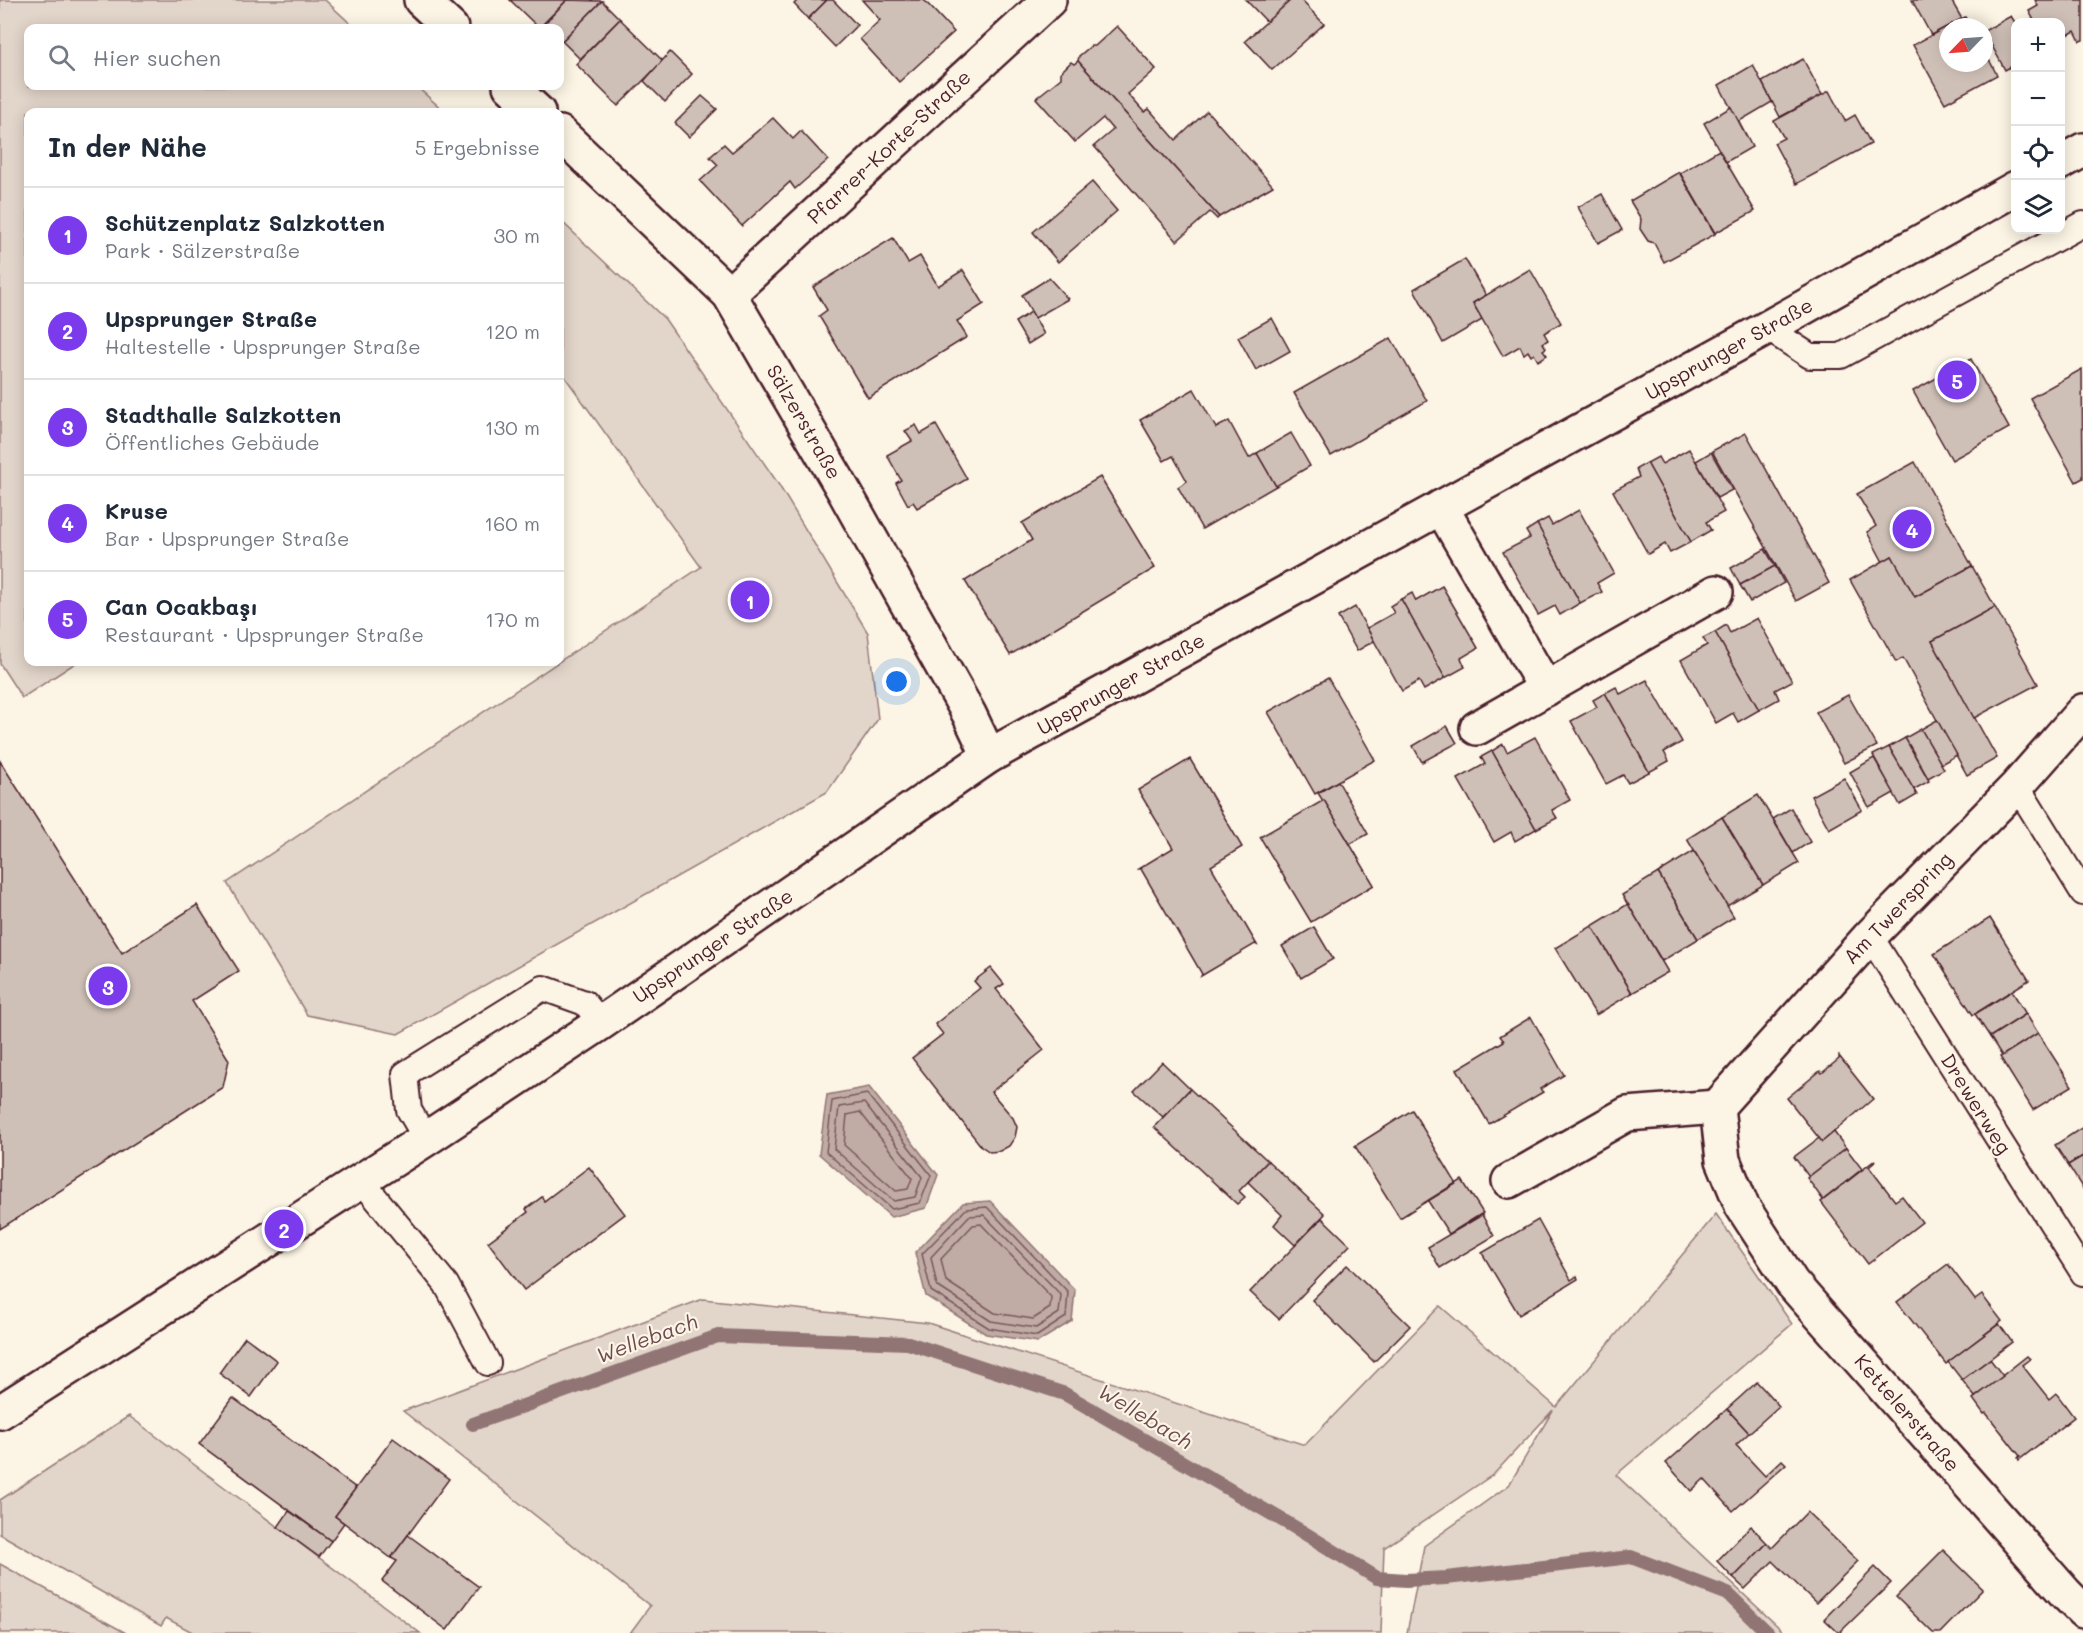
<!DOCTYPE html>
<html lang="de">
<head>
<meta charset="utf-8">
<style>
  body { margin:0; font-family:Mali,sans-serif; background:#f6f6f7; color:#1f2937 }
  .controls { position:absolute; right:18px; top:18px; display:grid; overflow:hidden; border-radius:12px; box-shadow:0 3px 15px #0003 }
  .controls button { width:54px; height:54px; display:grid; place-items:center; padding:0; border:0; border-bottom:2px solid #e0e1e3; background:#fff; color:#1f2937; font:30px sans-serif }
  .compass { position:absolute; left:1939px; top:18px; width:54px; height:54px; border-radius:50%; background:#fff; box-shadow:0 3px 15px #0003; rotate:245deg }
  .you { position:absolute; left:897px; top:682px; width:21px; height:21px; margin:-15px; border:4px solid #fff; border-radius:50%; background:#1a73e8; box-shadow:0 0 0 9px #1a73e833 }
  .badge { display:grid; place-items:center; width:39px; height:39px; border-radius:50%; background:#7c3aed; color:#fff; font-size:20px; font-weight:700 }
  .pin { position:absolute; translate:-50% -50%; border:3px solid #fff; box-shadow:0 2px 6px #0006 }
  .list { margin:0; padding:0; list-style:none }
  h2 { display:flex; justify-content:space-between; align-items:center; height:78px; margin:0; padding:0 24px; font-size:26px }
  h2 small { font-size:20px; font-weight:400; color:#747a83 }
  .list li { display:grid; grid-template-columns:39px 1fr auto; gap:18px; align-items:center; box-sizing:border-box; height:96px; padding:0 24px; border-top:2px solid #e0e1e3 }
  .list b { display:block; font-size:22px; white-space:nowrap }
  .list p { margin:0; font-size:20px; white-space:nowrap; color:#747a83 }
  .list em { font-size:20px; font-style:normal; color:#747a83 }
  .icon { flex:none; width:33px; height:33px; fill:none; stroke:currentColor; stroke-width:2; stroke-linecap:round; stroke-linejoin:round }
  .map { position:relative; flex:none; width:2083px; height:1633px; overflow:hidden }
  .search { position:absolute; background:#fff; box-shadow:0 3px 15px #0003; left:24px; top:24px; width:540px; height:66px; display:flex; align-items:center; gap:15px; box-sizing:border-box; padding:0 21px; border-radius:12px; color:#747a83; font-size:22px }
  .panel { position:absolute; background:#fff; box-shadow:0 3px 15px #0003; left:24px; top:108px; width:540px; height:558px; border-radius:12px }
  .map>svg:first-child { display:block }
</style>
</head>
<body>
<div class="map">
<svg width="2083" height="1633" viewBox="0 0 2083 1633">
  <rect width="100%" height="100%" fill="#fcf5e5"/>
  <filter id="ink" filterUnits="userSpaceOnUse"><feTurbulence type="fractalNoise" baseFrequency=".0167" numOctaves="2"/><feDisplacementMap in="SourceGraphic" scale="12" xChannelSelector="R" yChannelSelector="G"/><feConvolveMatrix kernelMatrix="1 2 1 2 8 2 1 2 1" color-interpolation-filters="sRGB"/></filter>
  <g filter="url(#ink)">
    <g fill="#e2d5ca" stroke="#967a7a" stroke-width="1.5">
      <path d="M0 0H325L355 28H28V86H416L445 112H28V662H77L22 698 0 664Z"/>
      <path d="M560 220 665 319 777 482 868 633 878 719 827 792 398 1034 307 1015 227 883 701 567 560 370Z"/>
      <path d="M1716 1214 1792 1324 1616 1475 1785 1633H1407L1424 1546 1509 1485 1553 1410 1494 1474 1384 1548 1381 1633H630L650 1606 403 1411 703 1299 928 1323 1305 1445 1440 1306 1556 1407Z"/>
      <path d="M129 1416 420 1633H194L166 1618 161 1626 0 1534V1500Z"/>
      <path d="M0 1564 126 1633H0Z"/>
    </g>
    <g fill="#c0aca5" stroke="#917474" stroke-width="1.5">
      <path d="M869 1087 938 1175 926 1208 891 1217 819 1154 827 1095Z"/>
      <path d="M990 1201 1075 1290 1072 1321 1038 1342 986 1334 926 1296 915 1253 963 1203Z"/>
    </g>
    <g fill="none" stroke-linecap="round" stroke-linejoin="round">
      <g stroke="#79575c" stroke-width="1.5">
        <path d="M867 1094 931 1175 920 1203 892 1209 826 1152 832 1101Z"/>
        <path d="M864 1103 922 1177 915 1197 894 1201 834 1149 839 1107Z"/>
        <path d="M860 1112 912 1178 908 1189 896 1191 844 1145 847 1115Z"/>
        <path d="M987 1207 1068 1292 1066 1317 1037 1336 989 1328 931 1291 922 1254 966 1209Z"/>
        <path d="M984 1215 1061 1295 1059 1313 1036 1328 991 1321 937 1286 931 1257 969 1216Z"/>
        <path d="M981 1224 1051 1297 1050 1308 1033 1319 995 1313 946 1281 941 1259 973 1225Z"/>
      </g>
      <path stroke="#917474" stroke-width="14" d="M473 1424 718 1336 908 1343 1065 1394 1301 1531 1377 1578 1406 1580 1446 1578 1631 1557 1728 1594 1768 1633"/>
    </g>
    <g fill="#cfc0b7" stroke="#4a1f2b" stroke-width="1.5">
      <path d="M510 0H567L539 28Z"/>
      <path d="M567 0 602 1 562 41 560 39V28H549L544 24Z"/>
      <path d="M798 0H827L808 19 794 4Z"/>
      <path d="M827 0H833L857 25 835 47 808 19Z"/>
      <path d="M862 0H924L954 32 899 82 860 39 880 20Z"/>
      <path d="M1246 0H1286L1288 3 1267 22Z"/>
      <path d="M1291 0H1301L1324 24 1272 70 1245 41Z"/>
      <path d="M1912 0H1951L1962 19 1931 35Z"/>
      <path d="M2035 0H2083V40L2080 41 2075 31 2060 39V22H2035L2029 11 2038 6Z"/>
      <path d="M602 1 620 19 580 59 562 41Z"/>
      <path d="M2011 16 2016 24V64L2005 70 1984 31Z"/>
      <path d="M1965 17 1971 27H1948V63H1984V50L1997 75 1945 103 1913 45Z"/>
      <path d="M620 19 663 61 618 106 576 64Z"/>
      <path d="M1117 26 1156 69 1128 94 1144 112 1149 109 1176 140 1207 111 1273 186 1219 217 1078 61 1079 56 1091 46H1095Z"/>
      <path d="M670 52 692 74 665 102 644 81Z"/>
      <path d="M1803 59 1822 95 1780 117 1762 82Z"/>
      <path d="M1078 61 1219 217 1217 219 1210 212 1177 241 1094 146 1113 130 1103 118 1075 142 1036 98 1061 78V72L1071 62 1074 64Z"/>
      <path d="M1753 65 1772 102 1738 122 1719 85Z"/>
      <path d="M1829 91 1845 121 1855 115 1871 144 1796 184 1774 143 1784 138 1774 121Z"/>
      <path d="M702 96 717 109 689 137 675 123Z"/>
      <path d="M1731 107 1752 147 1726 162 1704 123Z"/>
      <path d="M773 118 793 139 801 131 828 160 795 189 790 182 742 226 700 181 718 165 710 157 724 144 732 152Z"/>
      <path d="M1719 150 1755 211 1715 233 1680 173Z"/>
      <path d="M1679 172 1715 234 1664 262 1654 243 1648 241 1640 229 1641 219 1630 201Z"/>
      <path d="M1092 182 1117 211 1058 262 1033 232Z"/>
      <path d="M1602 194 1622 230 1598 243 1578 207Z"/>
      <path d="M893 238 908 263 920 256 938 286 963 270 984 304 957 321 967 337 868 398 819 316 827 310 813 287Z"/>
      <path d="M1465 259 1486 295 1473 303 1482 320 1443 343 1414 289Z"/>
      <path d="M1530 269 1561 323 1544 333 1548 340 1543 343 1546 348 1543 350 1547 355 1538 361 1534 354 1531 356 1528 351 1524 354 1520 346 1503 356 1473 303Z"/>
      <path d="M1049 278 1068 299 1035 318 1022 295Z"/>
      <path d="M1031 312 1044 334 1028 344 1015 322Z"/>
      <path d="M1272 318 1290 351 1256 370 1238 337Z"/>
      <path d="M1391 338 1427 401 1331 456 1294 393Z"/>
      <path d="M1971 359 2009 428 1952 460 1913 391Z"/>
      <path d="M2082 369 2083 478 2076 482 2030 398Z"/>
      <path d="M1194 389 1216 428 1229 421 1249 458 1257 453 1276 486 1202 529 1178 487 1187 481 1173 456 1164 461 1140 420Z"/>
      <path d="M916 425 921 434 936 425 967 479 917 508 913 502 908 505 896 483 901 480 887 455 912 441 905 431Z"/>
      <path d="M1291 433 1310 466 1276 486 1257 453Z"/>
      <path d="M1746 433 1829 583 1796 601 1712 451Z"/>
      <path d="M1689 449 1724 512 1706 522 1711 530 1691 542 1647 463 1658 457 1662 464Z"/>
      <path d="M1711 452 1732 490 1717 498 1696 461Z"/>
      <path d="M1915 462 1972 566 1915 597 1892 556 1883 562 1867 532 1876 526 1857 494Z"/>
      <path d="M1647 463 1691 542 1670 553 1665 544 1648 554 1613 491 1639 477 1636 469Z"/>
      <path d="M1100 477 1155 568 1010 655 965 581 1032 540 1022 523Z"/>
      <path d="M1579 510 1614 573 1597 583 1602 592 1580 603 1537 524 1548 518 1552 525Z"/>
      <path d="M1537 524 1580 603 1560 615 1555 606 1538 615 1503 552 1530 538 1526 531Z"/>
      <path d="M1765 549 1775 566 1740 585 1731 568Z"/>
      <path d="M1892 556 1915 597 1972 566 1995 607 1932 641 1997 758 1967 775 1903 658 1896 662 1850 580Z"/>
      <path d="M1775 566 1784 583 1750 602 1740 585Z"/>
      <path d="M1442 586 1478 648 1461 658 1465 667 1445 678 1401 599 1412 593 1416 601Z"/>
      <path d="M1401 599 1445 678 1424 690 1419 681 1402 691 1367 628 1394 613 1390 606Z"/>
      <path d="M1355 607 1374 641 1357 651 1338 617Z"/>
      <path d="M1995 607 2038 684 1974 718 1932 641Z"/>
      <path d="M1757 618 1792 681 1775 690 1779 699 1759 710 1715 632 1726 625 1730 633Z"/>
      <path d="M1715 632 1759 710 1738 722 1733 713 1716 723 1681 660 1707 645 1703 638Z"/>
      <path d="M1328 678 1375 760 1315 794 1268 712Z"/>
      <path d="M1647 680 1682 742 1664 752 1669 761 1649 772 1605 693 1616 687 1620 694Z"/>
      <path d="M1605 693 1649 772 1628 783 1623 775 1606 784 1571 721 1597 707 1593 700Z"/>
      <path d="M1848 695 1877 746 1844 763 1816 712Z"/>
      <path d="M1937 720 1957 755 1941 764 1921 729Z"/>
      <path d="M1447 726 1457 743 1422 762 1413 746Z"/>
      <path d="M1921 729 1944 769 1928 778 1905 738Z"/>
      <path d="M1535 737 1570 800 1552 810 1557 818 1536 829 1492 751 1503 744 1507 752Z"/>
      <path d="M1905 738 1929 781 1913 790 1889 747Z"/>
      <path d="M1889 747 1917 795 1900 805 1873 755Z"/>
      <path d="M1492 751 1536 829 1515 841 1511 832 1494 842 1458 779 1485 764 1481 757Z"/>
      <path d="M1874 758 1894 793 1869 807 1850 772Z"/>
      <path d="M1190 759 1242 847 1211 866 1257 945 1255 944 1201 976 1202 974 1141 869H1138L1173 848 1138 790Z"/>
      <path d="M0 761 122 953 197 905 239 971 192 1001 229 1060 223 1087 0 1229Z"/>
      <path d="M1844 778 1862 810 1829 829 1811 796Z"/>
      <path d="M1338 781 1368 834 1350 844 1318 793Z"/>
      <path d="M1758 795 1799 863 1763 885 1722 817Z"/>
      <path d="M1324 800 1374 885 1311 922 1260 837Z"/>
      <path d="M1791 808 1810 842 1793 853 1773 819Z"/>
      <path d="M1722 817 1763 885 1727 906 1687 839Z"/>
      <path d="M1694 851 1734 917 1698 939 1658 873Z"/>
      <path d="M1658 873 1698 939 1662 961 1622 895Z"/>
      <path d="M1628 904 1668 972 1632 993 1592 926Z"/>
      <path d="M1990 918 2029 980 1973 1015 1934 954Z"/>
      <path d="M1592 926 1632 993 1596 1015 1555 948Z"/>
      <path d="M1314 927 1333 959 1301 978 1282 946Z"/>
      <path d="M991 968 1004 984 996 989 1044 1050 991 1092 1013 1118 1017 1127 1015 1137 1009 1146 1000 1151 990 1152 981 1146 912 1058 943 1034 935 1024 980 988 974 981Z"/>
      <path d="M2012 991 2026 1014 1990 1037 1975 1014Z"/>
      <path d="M2026 1014 2038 1033 2002 1056 1990 1037Z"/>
      <path d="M1531 1017 1564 1075 1540 1089 1543 1092 1489 1124 1457 1069 1504 1041 1500 1036Z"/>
      <path d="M2038 1033 2072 1086 2033 1110 2000 1057Z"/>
      <path d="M1839 1056 1873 1099 1822 1142 1787 1098 1820 1071 1822 1073 1839 1059Z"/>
      <path d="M1162 1062 1190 1089 1163 1117 1134 1091Z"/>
      <path d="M1190 1089 1268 1161 1239 1191 1245 1197 1237 1204 1154 1127Z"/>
      <path d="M1412 1110 1456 1183 1400 1218 1355 1146Z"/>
      <path d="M2083 1127V1156L2068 1165 2055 1145Z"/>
      <path d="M1834 1132 1846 1148 1809 1177 1794 1157 1819 1138 1822 1142Z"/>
      <path d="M1846 1148 1862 1169 1823 1200 1807 1178Z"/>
      <path d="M2083 1156V1189L2068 1165Z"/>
      <path d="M1875 1160 1876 1161 1869 1167 1895 1201 1902 1196 1922 1222 1868 1264 1821 1202Z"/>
      <path d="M1268 1161 1325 1214 1295 1245 1274 1225 1282 1215 1248 1182Z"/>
      <path d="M589 1167 625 1214 524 1290 488 1242 528 1212 526 1209 542 1197 544 1201Z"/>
      <path d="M1462 1180 1483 1213 1449 1234 1428 1201Z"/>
      <path d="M1482 1215 1494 1236 1440 1268 1428 1247Z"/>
      <path d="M1322 1218 1350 1245 1279 1319 1250 1292Z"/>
      <path d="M1538 1220 1571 1280 1577 1276 1578 1279 1519 1315 1482 1253Z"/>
      <path d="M1948 1264 1975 1300 1982 1295 2002 1321 1946 1364 1897 1302Z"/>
      <path d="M1347 1265 1410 1326 1374 1362 1312 1300Z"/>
      <path d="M1999 1324 2012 1342 1962 1380 1948 1362Z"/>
      <path d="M245 1337 277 1361 251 1397 219 1373Z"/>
      <path d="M2027 1356 2030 1359 2022 1365 2049 1399 2056 1393 2074 1417 2019 1460 2018 1458 2020 1456 1986 1413 1984 1414 1973 1399Z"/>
      <path d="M1990 1359 2003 1376 1975 1397 1962 1380Z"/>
      <path d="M1757 1382 1779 1406 1749 1433 1727 1409Z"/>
      <path d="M233 1398 356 1488 335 1516 344 1523 331 1541 199 1444Z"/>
      <path d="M1727 1409 1749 1433 1736 1445 1765 1476 1782 1460 1786 1464 1733 1511 1704 1479 1691 1491 1666 1463Z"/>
      <path d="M393 1438 449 1479 391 1558 335 1516Z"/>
      <path d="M289 1511 331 1541 319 1557 278 1527Z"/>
      <path d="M1807 1512 1858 1561 1816 1603 1773 1561 1745 1589 1733 1578 1767 1543 1772 1548Z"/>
      <path d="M1751 1526 1767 1543 1733 1578 1717 1561Z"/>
      <path d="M408 1535 479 1587 447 1630 382 1581 397 1561 391 1558Z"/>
      <path d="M1943 1550 1983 1589 1940 1633H1933L1896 1597Z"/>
      <path d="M1875 1567 1891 1583 1839 1633 1824 1619Z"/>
    </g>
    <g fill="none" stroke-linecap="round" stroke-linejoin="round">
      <g stroke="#4a1f2b" stroke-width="28">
        <g id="lane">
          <path d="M1767 328 1810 356H1841L2083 224"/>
          <path d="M2017 786 2083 893"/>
          <path d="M1870 936 2083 1273"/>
          <path d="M426 1139 409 1110 405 1074 543 988 585 1003 601 1023"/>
          <path d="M361 1180 446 1284 488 1363"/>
        </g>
      </g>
      <g stroke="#4a1f2b" stroke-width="38">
        <g id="street">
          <path d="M421 0 451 28"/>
          <path d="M510 86 538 112"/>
          <path d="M560 133 729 294 844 491 969 714 989 756"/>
          <path d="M2060 163 2083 150"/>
          <path d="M729 294 1049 0"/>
          <path d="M1441 507 1546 689"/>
          <path d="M2083 711 2017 786 1870 936 1717 1107 1723 1160 1742 1206 1792 1283 2066 1594 2083 1611"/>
          <path d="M1477 728 1716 592"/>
          <path d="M1509 1181 1627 1114 1717 1107"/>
          <path d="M0 1412 426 1139 601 1023 989 756 1767 328 2016 188"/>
        </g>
      </g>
      <use href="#lane" stroke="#fcf5e5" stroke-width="24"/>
      <use href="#street" stroke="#fcf5e5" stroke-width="33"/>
    </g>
  </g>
  <g text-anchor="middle" stroke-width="4.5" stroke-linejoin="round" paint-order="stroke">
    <g font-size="20" fill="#4a1f2b" stroke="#fcf5e5">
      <text transform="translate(889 147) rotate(-43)" y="7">Pfarrer-Korte-Straße</text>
      <text transform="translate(1729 349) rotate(-29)" y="7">Upsprunger Straße</text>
      <text transform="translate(804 422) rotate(60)" y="7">Sälzerstraße</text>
      <text transform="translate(1121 684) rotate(-29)" y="7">Upsprunger Straße</text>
      <text transform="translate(1898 908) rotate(-46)" y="7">Am Twerspring</text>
      <text transform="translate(713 946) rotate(-34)" y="7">Upsprunger Straße</text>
      <text transform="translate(1976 1104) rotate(58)" y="7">Drewerweg</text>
      <text transform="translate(1907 1413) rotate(49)" y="7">Kettelerstraße</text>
    </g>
    <g font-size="21" font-style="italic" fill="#6d4950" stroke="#fcf5e5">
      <text transform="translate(647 1339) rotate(-20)" y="7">Wellebach</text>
      <text transform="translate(1145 1417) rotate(31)" y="7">Wellebach</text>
    </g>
  </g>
</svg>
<div class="controls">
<button>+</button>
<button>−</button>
<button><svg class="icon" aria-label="locate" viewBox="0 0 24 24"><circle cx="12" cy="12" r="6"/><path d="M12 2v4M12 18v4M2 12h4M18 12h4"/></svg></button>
<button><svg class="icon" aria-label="layers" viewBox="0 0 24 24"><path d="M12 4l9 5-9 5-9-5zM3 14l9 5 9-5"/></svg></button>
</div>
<svg class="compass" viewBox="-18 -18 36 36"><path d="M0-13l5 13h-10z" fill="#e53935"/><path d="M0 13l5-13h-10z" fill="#747a83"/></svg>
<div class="you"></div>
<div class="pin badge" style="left:750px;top:600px">1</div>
<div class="pin badge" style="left:284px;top:1229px">2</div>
<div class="pin badge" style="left:108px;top:986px">3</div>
<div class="pin badge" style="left:1912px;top:529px">4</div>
<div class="pin badge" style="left:1957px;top:380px">5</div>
<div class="search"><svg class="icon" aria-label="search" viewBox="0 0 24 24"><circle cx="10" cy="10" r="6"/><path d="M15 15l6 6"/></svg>Hier suchen</div>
<section class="panel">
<h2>In der Nähe<small>5 Ergebnisse</small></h2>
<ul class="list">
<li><span class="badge">1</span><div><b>Schützenplatz Salzkotten</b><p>Park · Sälzerstraße</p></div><em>30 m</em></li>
<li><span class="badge">2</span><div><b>Upsprunger Straße</b><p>Haltestelle · Upsprunger Straße</p></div><em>120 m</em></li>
<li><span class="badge">3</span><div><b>Stadthalle Salzkotten</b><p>Öffentliches Gebäude</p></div><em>130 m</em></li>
<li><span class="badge">4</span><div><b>Kruse</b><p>Bar · Upsprunger Straße</p></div><em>160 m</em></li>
<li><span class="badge">5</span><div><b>Can Ocakbaşı</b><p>Restaurant · Upsprunger Straße</p></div><em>170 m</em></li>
</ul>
</section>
</div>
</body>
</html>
